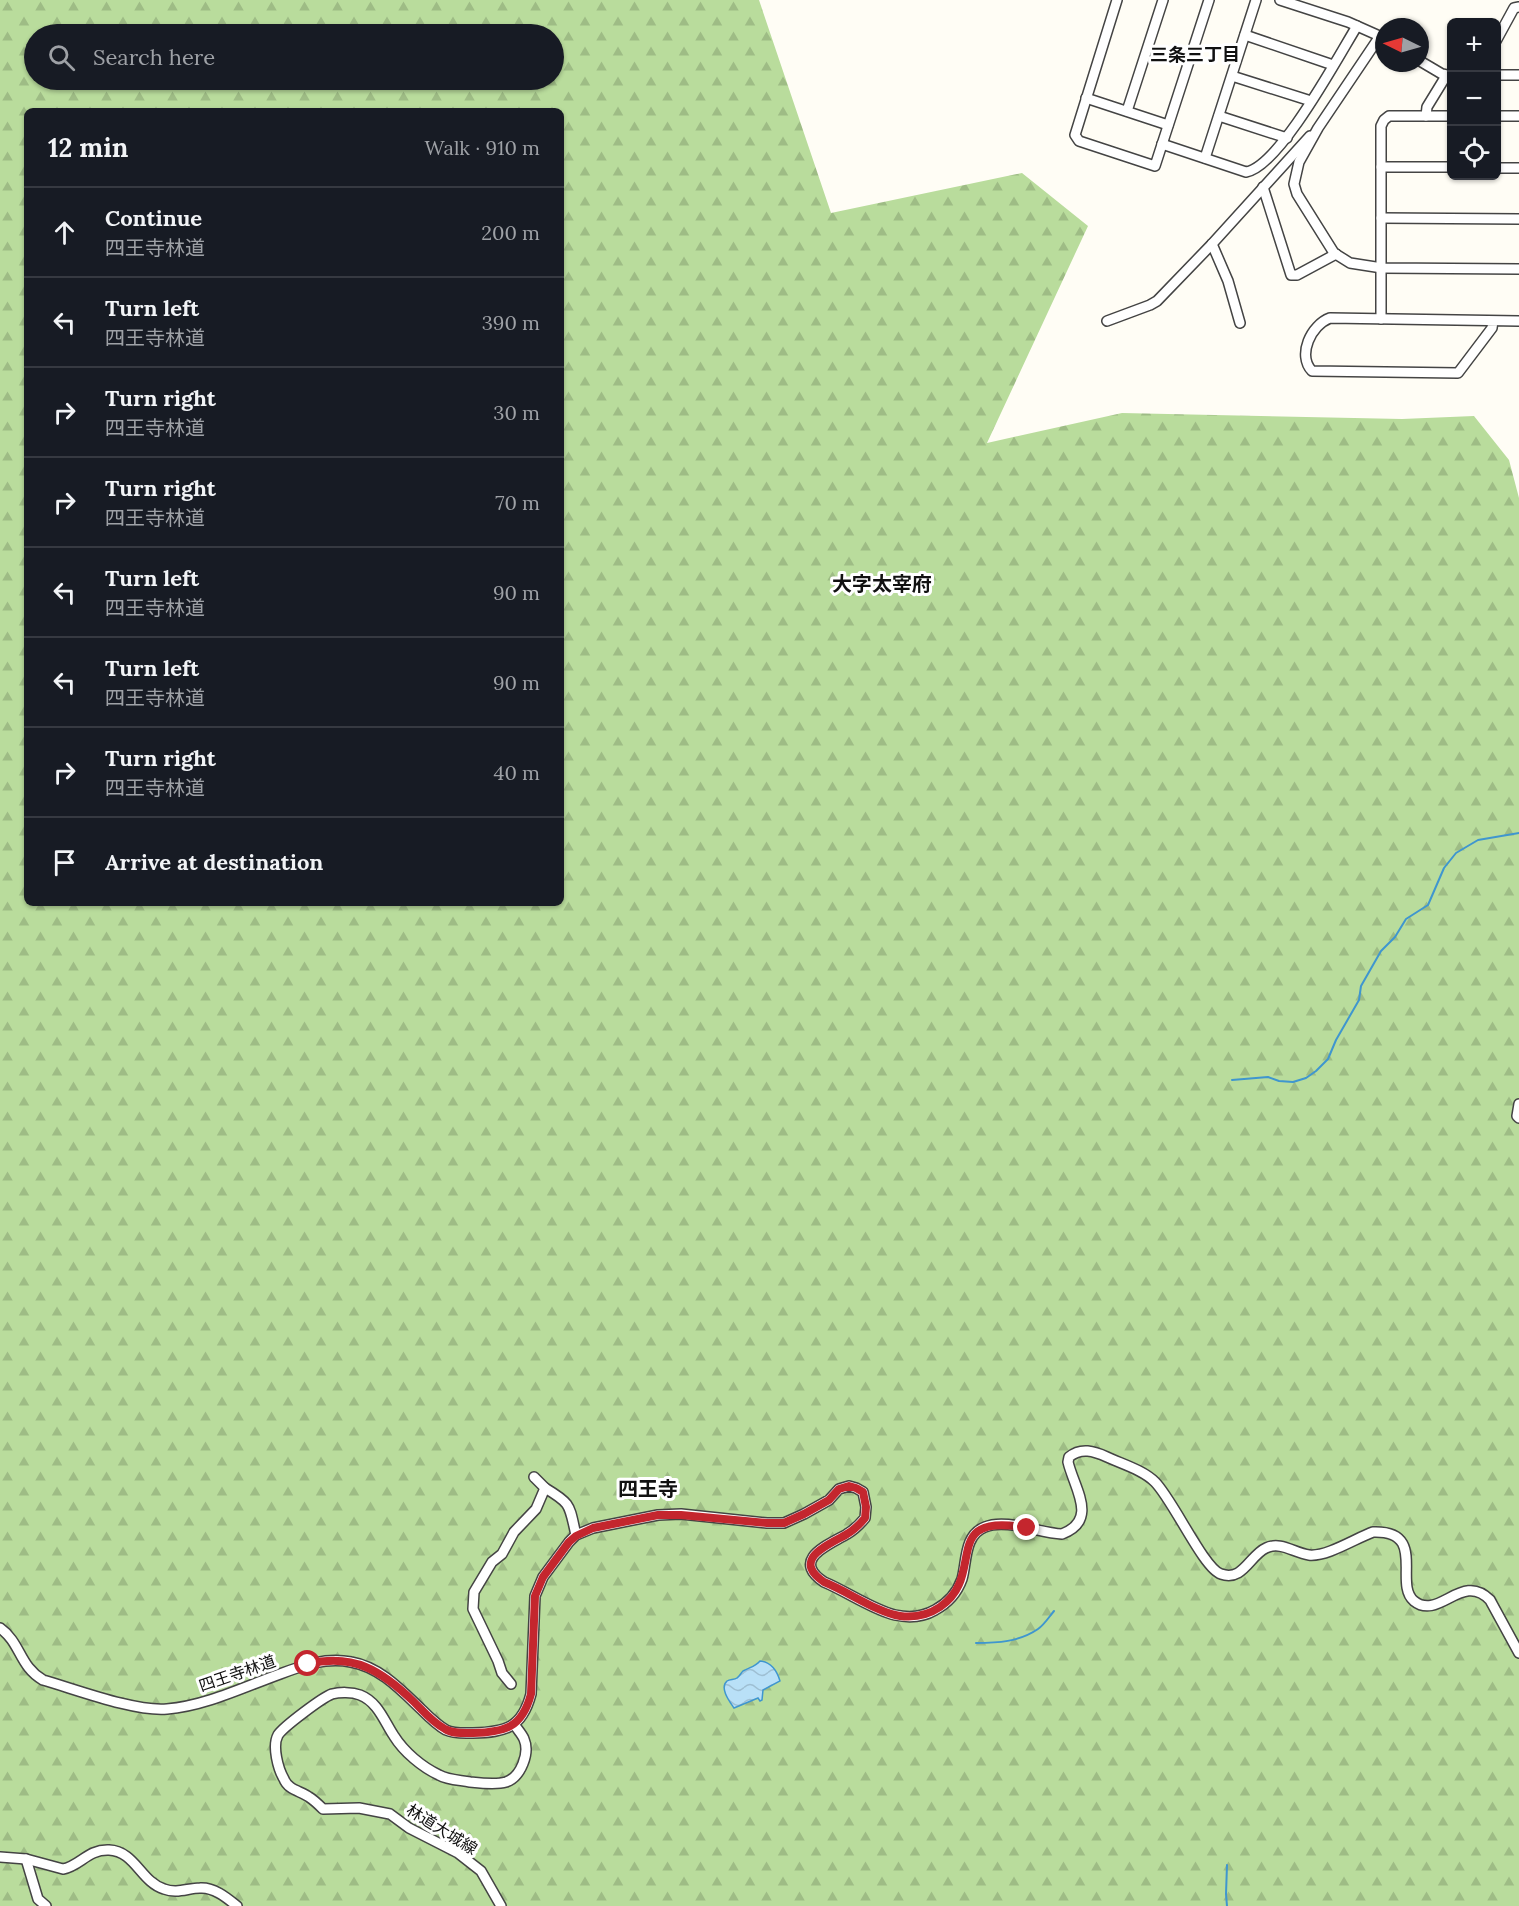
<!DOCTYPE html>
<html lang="en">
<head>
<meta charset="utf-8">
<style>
  body { margin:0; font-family:Lora,"Noto Sans JP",serif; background:#242831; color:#f1f3f6 }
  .controls { position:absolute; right:18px; top:18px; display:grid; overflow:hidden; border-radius:9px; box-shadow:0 2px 4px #0004 }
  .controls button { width:54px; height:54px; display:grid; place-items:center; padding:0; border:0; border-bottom:2px solid #363941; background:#171b24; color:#f1f3f6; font:30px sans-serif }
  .compass { position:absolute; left:1375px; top:18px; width:54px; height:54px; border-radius:50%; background:#171b24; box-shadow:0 2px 4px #0004; rotate:275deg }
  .stop { position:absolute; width:18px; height:18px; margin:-14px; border:4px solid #c4262e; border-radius:50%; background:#fff }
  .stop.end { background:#c4262e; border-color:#fff; box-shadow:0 2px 6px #0008 }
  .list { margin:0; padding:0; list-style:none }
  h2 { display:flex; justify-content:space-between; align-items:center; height:78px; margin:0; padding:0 24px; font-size:26px }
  h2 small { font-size:20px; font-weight:400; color:#9ea1a6 }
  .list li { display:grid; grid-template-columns:39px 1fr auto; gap:18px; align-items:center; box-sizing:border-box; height:90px; padding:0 24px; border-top:2px solid #363941 }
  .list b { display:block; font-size:22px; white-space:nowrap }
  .list p { margin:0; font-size:20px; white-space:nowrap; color:#9ea1a6 }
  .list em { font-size:20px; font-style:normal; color:#9ea1a6 }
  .icon { flex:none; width:33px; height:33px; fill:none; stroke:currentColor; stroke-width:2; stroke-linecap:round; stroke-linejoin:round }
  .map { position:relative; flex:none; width:1519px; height:1906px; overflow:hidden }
  .search { position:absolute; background:#171b24; box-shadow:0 2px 4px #0004; left:24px; top:24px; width:540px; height:66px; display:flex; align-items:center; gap:15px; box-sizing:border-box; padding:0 21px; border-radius:33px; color:#9ea1a6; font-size:22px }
  .panel { position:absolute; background:#171b24; box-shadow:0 2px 4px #0004; left:24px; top:108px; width:540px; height:798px; border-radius:9px }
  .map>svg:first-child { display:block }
</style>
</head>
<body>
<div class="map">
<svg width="1519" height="1906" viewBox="0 0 1519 1906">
  <defs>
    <pattern id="forest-firs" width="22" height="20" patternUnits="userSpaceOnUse" patternTransform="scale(1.5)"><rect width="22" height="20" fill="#b9dc9c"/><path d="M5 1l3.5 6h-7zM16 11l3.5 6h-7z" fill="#9ebc85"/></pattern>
    <pattern id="water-waves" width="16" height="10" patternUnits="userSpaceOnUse" patternTransform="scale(1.5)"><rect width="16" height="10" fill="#b9e0f7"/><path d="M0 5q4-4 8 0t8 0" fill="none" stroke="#9ebfd3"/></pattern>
  </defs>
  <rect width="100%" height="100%" fill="#fffdf5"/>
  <path fill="url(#forest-firs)" fill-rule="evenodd" d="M0 0H759L831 213 1022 173 1088 226 987 443 1122 413 1402 419 1474 416 1509 460 1519 498V1906H0ZM34 34H554V80H34ZM27 111H561V903H27Z"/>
  <path fill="url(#water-waves)" stroke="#3f96cf" stroke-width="1.5" d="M760 1661C771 1662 777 1671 780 1681L763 1690 762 1700 760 1701 758 1698 734 1708C730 1702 719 1688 727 1681 730 1679 734 1680 737 1678 739 1677 741 1673 743 1671 750 1667 755 1667 760 1661Z"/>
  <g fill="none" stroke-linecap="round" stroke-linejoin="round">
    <g stroke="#3f96cf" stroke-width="2">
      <path d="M1232 1080 1268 1077 1279 1081 1293 1082 1306 1078 1316 1071 1328 1059 1336 1040 1359 1000 1361 986 1381 951 1395 937 1406 919 1428 905 1444 868 1456 853 1478 840 1519 833"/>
      <path d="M976 1643C997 1643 1019 1642 1038 1629 1044 1625 1049 1617 1054 1611"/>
      <path d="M1227 1865 1226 1894 1227 1906"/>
    </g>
    <g stroke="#444" stroke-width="12">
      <g id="minor">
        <path d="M1117 0 1075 135 1079 141 1155 166 1209 0"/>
        <path d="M1280 0 1348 22 1384 38"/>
        <path d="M1245 35 1333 65"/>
        <path d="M1380 36 1318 128 1299 162 1294 184 1297 194 1334 253 1350 263 1382 268 1519 269"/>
        <path d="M1496 41 1514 8 1519 7"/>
        <path d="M1420 61 1442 74 1452 76"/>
        <path d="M1496 75H1519"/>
        <path d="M1232 76 1311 101"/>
        <path d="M1086 98 1168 125"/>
        <path d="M1127 111 1163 0"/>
        <path d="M1219 116 1287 138"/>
        <path d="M1426 116 1427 107 1446 76"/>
        <path d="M1496 116H1519"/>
        <path d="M1162 144 1246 172C1279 167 1338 57 1357 26"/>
        <path d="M1205 158 1256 0"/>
        <path d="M1381 167H1452"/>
        <path d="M1496 168H1519"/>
        <path d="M1263 187 1291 275H1297L1336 254"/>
        <path d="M1381 218 1519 219"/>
        <path d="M1212 244 1228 281 1240 323"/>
        <path d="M1381 319V126L1384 120 1389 116H1452"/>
        <path d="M1107 321 1150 305 1157 301 1212 244 1310 136"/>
        <path d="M1493 321 1492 328 1458 373 1312 371C1297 355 1311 325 1330 318L1519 321"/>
        <path d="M1519 1104 1517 1116 1519 1118"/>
        <path d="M534 1477 545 1488"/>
        <path d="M0 1628C21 1643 19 1666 43 1680 75 1689 135 1712 167 1709 205 1706 244 1687 280 1674 304 1665 326 1657 351 1662 380 1667 401 1690 422 1710 429 1717 437 1725 446 1730 454 1734 465 1733 473 1733 506 1732 522 1728 531 1694L535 1596 543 1577 569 1542 576 1535 593 1528 658 1515 681 1514 767 1523H784L804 1514 829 1500 839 1489 849 1486 856 1488 863 1492 866 1507 865 1518C860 1524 854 1530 847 1534 829 1545 790 1559 824 1582 846 1591 873 1610 895 1615 909 1618 923 1617 935 1610 948 1603 957 1593 962 1579 967 1561 964 1535 985 1527 1006 1518 1039 1533 1062 1534 1099 1520 1074 1488 1068 1462L1069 1457C1081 1447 1094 1451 1107 1457 1122 1464 1143 1470 1155 1482 1173 1500 1204 1569 1221 1574 1243 1582 1250 1555 1266 1548 1281 1541 1294 1553 1309 1555 1327 1557 1356 1538 1373 1532 1428 1530 1393 1584 1414 1601 1439 1621 1462 1571 1490 1600L1519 1653"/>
        <path d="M511 1684 502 1673 498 1661 473 1609 474 1592 492 1562 502 1554 514 1532 536 1509 545 1488C572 1504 569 1505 576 1535"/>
        <path d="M0 1857 26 1859 63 1869C80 1866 88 1849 109 1850 135 1851 141 1882 164 1889 177 1894 188 1888 200 1888 214 1887 227 1898 237 1906"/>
        <path d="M26 1859 38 1899 46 1906"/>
        <path d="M501 1906 481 1871 458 1853 409 1828 390 1814 359 1808 323 1809C319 1805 314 1800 309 1797 301 1791 288 1790 284 1779 278 1769 272 1746 278 1735 283 1727 323 1697 332 1694 340 1692 352 1692 360 1695 378 1702 384 1721 394 1736 404 1752 422 1767 439 1775 448 1780 459 1780 470 1782 480 1783 496 1785 506 1782 521 1777 530 1753 524 1739 522 1734 517 1729 514 1724"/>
      </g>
    </g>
    <use href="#minor" stroke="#fff" stroke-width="9"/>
  </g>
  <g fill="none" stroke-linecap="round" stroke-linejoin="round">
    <path stroke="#c4262e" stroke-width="8" d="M308 1664C354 1653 382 1671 414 1702 424 1712 433 1723 445 1729 453 1734 464 1733 473 1733 505 1732 522 1728 531 1694L535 1596 543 1577 569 1542 576 1536 593 1528 658 1515H681L767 1523H784L804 1514 829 1500 839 1489 849 1486 856 1488 863 1492 866 1507 865 1518C860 1524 854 1530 847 1534 829 1545 790 1559 824 1582 847 1591 878 1613 900 1616 915 1618 928 1615 940 1607 988 1575 937 1511 1027 1528"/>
  </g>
  <g text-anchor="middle" stroke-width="6" stroke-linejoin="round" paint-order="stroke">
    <g font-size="16" fill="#111" stroke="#fff">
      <text transform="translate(237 1673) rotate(-19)" y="6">四王寺林道</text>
      <text transform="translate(442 1829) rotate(32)" y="6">林道大城線</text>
    </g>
    <g font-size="18" font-weight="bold" fill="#111" stroke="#fff">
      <text x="1195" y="61">三条三丁目</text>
    </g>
    <g font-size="20" font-weight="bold" fill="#111" stroke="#fff">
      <text x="882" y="591">大字太宰府</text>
      <text x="648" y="1496">四王寺</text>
    </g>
  </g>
</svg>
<div class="controls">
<button>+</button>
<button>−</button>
<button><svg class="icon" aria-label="locate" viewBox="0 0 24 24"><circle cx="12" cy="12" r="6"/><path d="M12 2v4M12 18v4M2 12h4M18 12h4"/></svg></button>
</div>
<svg class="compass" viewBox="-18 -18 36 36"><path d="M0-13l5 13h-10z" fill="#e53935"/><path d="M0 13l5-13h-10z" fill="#9ea1a6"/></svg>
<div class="stop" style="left:308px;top:1664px"></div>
<div class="stop end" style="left:1027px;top:1528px"></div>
<div class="search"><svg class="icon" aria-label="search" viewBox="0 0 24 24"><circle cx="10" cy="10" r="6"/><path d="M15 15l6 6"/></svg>Search here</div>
<section class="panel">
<h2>12 min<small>Walk · 910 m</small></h2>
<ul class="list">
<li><svg class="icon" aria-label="ahead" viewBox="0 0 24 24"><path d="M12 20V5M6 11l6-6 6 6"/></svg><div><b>Continue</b><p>四王寺林道</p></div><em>200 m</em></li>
<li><svg class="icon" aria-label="left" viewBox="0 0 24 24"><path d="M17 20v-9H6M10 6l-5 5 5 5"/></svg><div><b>Turn left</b><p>四王寺林道</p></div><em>390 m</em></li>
<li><svg class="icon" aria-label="right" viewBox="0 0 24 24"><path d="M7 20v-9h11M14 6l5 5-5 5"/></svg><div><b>Turn right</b><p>四王寺林道</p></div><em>30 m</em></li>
<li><svg class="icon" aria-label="right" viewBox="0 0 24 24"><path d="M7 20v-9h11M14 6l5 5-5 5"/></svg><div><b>Turn right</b><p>四王寺林道</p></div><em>70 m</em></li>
<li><svg class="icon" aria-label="left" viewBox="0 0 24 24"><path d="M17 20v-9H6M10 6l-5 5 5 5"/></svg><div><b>Turn left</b><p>四王寺林道</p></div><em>90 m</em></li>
<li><svg class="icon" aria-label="left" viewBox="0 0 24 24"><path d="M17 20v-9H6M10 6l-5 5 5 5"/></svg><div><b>Turn left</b><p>四王寺林道</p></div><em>90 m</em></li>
<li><svg class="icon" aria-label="right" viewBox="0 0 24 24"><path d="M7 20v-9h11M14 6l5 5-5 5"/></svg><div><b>Turn right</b><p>四王寺林道</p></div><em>40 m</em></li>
<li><svg class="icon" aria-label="arrive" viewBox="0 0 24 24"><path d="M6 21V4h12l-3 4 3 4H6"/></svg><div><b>Arrive at destination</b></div></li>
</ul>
</section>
</div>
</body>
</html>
